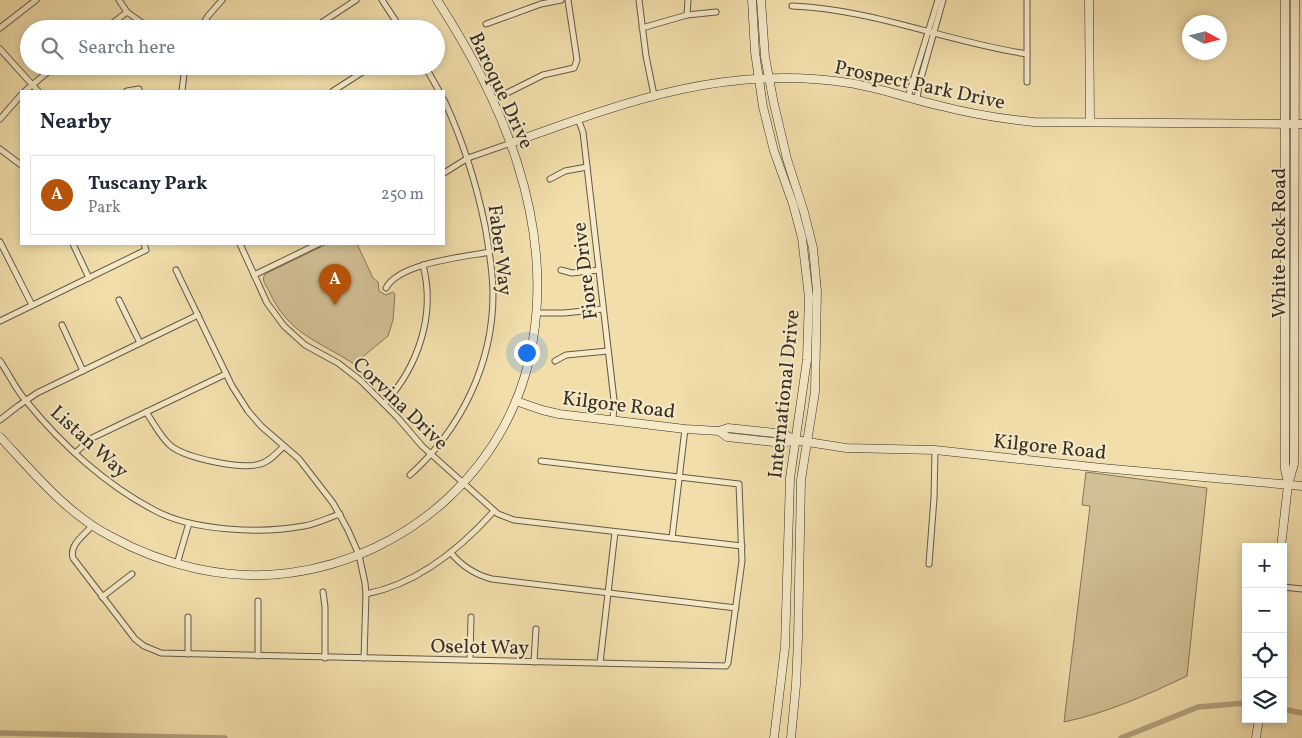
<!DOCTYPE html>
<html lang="en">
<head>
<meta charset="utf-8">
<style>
  body { margin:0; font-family:Vollkorn,serif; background:#f6f6f7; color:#1f2937 }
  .controls { position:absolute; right:15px; bottom:15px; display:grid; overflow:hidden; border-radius:0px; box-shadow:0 2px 8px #0003 }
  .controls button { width:45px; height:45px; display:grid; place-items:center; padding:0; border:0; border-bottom:1px solid #e0e1e3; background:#fff; color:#1f2937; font:25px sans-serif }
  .compass { position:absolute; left:1182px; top:15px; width:45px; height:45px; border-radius:50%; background:#fff; box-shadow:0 2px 8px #0003; rotate:97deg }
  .you { position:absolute; left:526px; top:352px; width:18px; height:18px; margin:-12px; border:4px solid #fff; border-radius:50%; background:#1a73e8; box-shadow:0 0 0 8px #1a73e833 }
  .badge { display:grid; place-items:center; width:32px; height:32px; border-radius:50%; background:#b45309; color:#fff; font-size:16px; font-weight:700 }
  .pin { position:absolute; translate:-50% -41px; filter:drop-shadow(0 1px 2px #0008) }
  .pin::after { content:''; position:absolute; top:26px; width:18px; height:15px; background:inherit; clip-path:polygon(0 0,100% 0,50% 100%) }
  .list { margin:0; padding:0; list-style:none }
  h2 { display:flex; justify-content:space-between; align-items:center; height:65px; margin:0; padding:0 20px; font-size:21px }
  h2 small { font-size:16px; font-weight:400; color:#747a83 }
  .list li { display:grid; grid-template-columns:32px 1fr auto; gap:15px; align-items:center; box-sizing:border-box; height:80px; margin:0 10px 10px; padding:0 10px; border:1px solid #e0e1e3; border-radius:0px }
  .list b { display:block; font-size:19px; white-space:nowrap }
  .list p { margin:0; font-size:16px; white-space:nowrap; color:#747a83 }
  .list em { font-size:16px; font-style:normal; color:#747a83 }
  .icon { flex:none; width:28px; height:28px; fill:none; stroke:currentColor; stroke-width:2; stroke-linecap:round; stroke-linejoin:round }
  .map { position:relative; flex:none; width:1302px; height:738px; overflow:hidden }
  .search { position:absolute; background:#fff; box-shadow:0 2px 8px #0003; left:20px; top:20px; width:425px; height:55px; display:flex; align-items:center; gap:12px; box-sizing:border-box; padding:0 18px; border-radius:28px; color:#747a83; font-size:19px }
  .panel { position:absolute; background:#fff; box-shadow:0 2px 8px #0003; left:20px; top:90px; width:425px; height:155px; border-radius:0px }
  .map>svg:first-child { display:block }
</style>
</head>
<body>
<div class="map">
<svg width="1302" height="738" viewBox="0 0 1302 738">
  <rect width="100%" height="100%" fill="#f1deab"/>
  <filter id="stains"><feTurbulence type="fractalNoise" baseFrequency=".004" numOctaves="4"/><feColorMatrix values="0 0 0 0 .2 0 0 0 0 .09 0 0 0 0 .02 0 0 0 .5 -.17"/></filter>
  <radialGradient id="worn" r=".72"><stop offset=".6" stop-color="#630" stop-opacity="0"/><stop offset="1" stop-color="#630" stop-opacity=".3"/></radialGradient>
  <g fill="#d1c094" stroke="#84765c">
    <path d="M327 244H357L373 278 378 282 379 291 386 295 393 292 395 294 393 320 388 336 354 364C319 341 288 334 269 291 266 285 261 280 265 274Z"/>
    <path d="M1086 472 1207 488 1187 676C1147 695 1107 713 1064 722L1090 506 1082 505Z"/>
  </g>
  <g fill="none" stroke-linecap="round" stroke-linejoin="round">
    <g stroke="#b1a27d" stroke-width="5.5">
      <path d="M1283 709 1302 713"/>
      <path d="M0 733 225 738"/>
      <path d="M1121 738 1198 707 1246 703"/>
    </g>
    <g stroke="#655946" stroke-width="7">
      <g id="street">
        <path d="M119 0 127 12 145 25"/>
        <path d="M382 0 401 29"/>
        <path d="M639 0 646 56 654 95"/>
        <path d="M792 6C872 9 948 42 1027 54"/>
        <path d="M687 15 688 0"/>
        <path d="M486 24 541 4 561 0"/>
        <path d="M0 28 36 0"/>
        <path d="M642 28 687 15 716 12"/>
        <path d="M105 29 127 12"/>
        <path d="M200 29 208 16 222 0"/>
        <path d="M312 29 356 0"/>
        <path d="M0 49 38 91"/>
        <path d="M195 66 211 68 237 66"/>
        <path d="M425 66 439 91"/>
        <path d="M1027 82V0"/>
        <path d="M25 91 55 66"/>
        <path d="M127 91 139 89"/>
        <path d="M182 91 185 66"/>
        <path d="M333 91 372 66"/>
        <path d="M908 97 938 0"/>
        <path d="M917 99 919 85 943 0"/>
        <path d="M493 100 543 75 574 68 577 60 568 0"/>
        <path d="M0 119 21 95"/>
        <path d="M578 119 583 132 614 400 613 421"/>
        <path d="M0 149 21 165"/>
        <path d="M444 173 468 158 511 143"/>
        <path d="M550 179 565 171 587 167"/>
        <path d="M0 242 32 305"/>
        <path d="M73 244 89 278"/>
        <path d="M240 244 267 303 284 326 305 345 338 363 360 380 398 418 422 446 498 514 514 520 742 546"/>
        <path d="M176 270 232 386 248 411 261 426 299 459 333 503 348 530 359 555 365 583 366 594 364 658"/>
        <path d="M561 270 572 273 599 270"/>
        <path d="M254 275 318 244"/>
        <path d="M386 288C399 263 463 257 490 252"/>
        <path d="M119 300 140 343"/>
        <path d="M536 313H564L603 309"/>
        <path d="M0 321 146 250 144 244"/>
        <path d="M62 325 83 371"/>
        <path d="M0 361C9 374 16 390 27 402 61 444 106 485 154 510 192 531 261 534 304 526 316 524 328 518 340 514"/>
        <path d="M555 361 566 355 608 351"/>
        <path d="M384 404C418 367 436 315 423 265"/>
        <path d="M146 412C154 423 160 437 171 446 186 458 241 470 260 464 269 462 277 453 284 446"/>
        <path d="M0 420 18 406 37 393 198 315"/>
        <path d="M75 453 92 438 226 374"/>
        <path d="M410 475C461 429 493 364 493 294 493 271 489 249 485 226 476 182 463 141 444 100"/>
        <path d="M92 526C84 535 69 545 73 558L135 639 144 646 161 653 726 666 728 663 742 561 739 484 541 461"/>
        <path d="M672 538 685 429"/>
        <path d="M451 553C461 565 476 575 492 579L736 608"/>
        <path d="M177 564 189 523"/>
        <path d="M929 564 934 498 935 450"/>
        <path d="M1283 587 1302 589"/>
        <path d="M323 592 325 607V658"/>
        <path d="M366 594C418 584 460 549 494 511"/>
        <path d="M102 597 132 574"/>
        <path d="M188 654V617"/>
        <path d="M258 656V601"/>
        <path d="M470 660 471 617"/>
        <path d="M534 662 536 629"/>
        <path d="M600 663 615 532"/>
      </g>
    </g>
    <g stroke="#362d24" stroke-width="9">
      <g id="secondary">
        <path d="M752 0 755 52 763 107 774 151 793 204 802 238 809 297 807 360 790 478 785 647 774 738"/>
        <path d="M761 0 765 57 774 104 787 159 804 212 813 248 817 291 815 392 801 480 798 639 796 685 791 738"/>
        <path d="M1089 0 1090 122"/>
        <path d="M1285 0V469L1288 483"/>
        <path d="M511 143C625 102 725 64 849 83 881 88 910 99 941 106 972 114 1003 119 1034 122L1302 124"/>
        <path d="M516 401 542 410 559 414 685 429 719 431 728 428 784 434 795 440 846 448 935 450 1102 468 1302 486"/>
        <path d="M719 431 727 437 783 443 795 440"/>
        <path d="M0 437C33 472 66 513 110 536 164 566 228 581 289 573 411 557 514 463 533 340 553 218 502 100 437 0"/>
        <path d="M1281 547 1288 485 1294 464 1295 0"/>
        <path d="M1256 738 1259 719"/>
      </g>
    </g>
    <use href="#street" stroke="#f6eac8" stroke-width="5"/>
    <use href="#secondary" stroke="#f6eac8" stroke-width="8"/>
  </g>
  <g text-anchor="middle" stroke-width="4" stroke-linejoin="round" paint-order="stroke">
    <g font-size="20" fill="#362d24" stroke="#f6eac8">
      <text transform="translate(920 84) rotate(12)" y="7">Prospect Park Drive</text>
      <text transform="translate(502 90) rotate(65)" y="7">Baroque Drive</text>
      <text transform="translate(1278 243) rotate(-90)" y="7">White Rock Road</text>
      <text transform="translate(501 250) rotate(83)" y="7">Faber Way</text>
      <text transform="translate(584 271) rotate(-97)" y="7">Fiore Drive</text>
      <text transform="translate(783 394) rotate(-84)" y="7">International Drive</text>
      <text transform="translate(401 403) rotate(44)" y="7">Corvina Drive</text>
      <text transform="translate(619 404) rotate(7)" y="7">Kilgore Road</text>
      <text transform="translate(90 441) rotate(42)" y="7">Listan Way</text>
      <text transform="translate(1050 446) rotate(6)" y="7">Kilgore Road</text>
      <text transform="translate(480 646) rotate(1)" y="7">Oselot Way</text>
    </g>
  </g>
  <rect width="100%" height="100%" filter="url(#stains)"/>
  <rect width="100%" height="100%" fill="url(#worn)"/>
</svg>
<div class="controls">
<button>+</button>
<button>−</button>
<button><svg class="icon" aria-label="locate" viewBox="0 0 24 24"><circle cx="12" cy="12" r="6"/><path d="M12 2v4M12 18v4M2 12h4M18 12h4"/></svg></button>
<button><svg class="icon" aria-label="layers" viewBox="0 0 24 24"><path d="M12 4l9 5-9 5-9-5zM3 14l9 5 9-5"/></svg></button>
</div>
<svg class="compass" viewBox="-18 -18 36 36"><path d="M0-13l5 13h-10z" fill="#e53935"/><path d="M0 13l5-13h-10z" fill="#747a83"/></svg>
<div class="you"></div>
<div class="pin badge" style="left:335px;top:305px">A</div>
<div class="search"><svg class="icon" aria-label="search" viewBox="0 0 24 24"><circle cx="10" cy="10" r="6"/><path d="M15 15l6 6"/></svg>Search here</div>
<section class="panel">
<h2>Nearby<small></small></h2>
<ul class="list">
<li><span class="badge">A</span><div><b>Tuscany Park</b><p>Park</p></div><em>250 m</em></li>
</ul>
</section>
</div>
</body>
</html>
